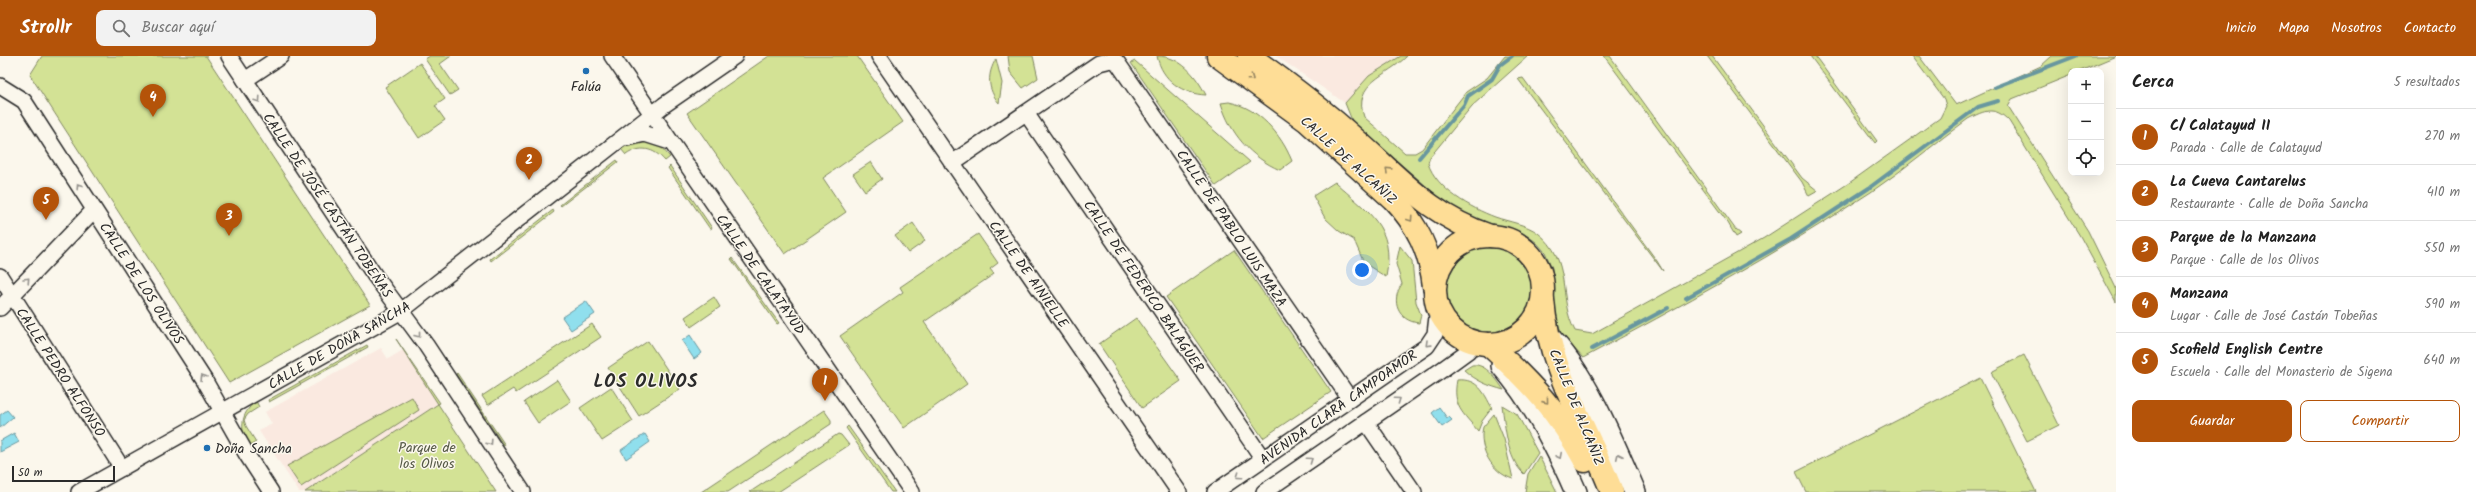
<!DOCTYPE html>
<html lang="es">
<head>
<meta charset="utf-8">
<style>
  body { margin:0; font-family:Kalam,sans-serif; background:#f2f2f2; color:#222 }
  .controls { position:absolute; right:12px; top:12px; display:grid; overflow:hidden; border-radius:8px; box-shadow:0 4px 16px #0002 }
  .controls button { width:36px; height:36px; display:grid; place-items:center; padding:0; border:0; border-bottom:1px solid #e0e0e0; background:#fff; color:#222; font:20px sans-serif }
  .scale { position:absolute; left:12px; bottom:10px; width:103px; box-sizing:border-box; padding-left:4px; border:2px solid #2b2b2b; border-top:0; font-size:11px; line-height:14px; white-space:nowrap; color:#2b2b2b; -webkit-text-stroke:3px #fbf7ec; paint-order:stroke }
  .you { position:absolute; left:1362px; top:214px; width:14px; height:14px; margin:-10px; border:3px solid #fff; border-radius:50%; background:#1a73e8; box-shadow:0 0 0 6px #1a73e833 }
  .badge { display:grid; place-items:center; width:26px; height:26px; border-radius:50%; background:#b45309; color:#fff; font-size:13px; font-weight:700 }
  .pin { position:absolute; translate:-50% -33px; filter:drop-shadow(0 1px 2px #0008) }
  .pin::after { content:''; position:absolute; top:21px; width:14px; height:12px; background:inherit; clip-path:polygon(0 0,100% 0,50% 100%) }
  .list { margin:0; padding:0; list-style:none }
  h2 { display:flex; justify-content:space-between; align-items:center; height:52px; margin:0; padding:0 16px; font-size:17px }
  h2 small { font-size:13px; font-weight:400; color:#767676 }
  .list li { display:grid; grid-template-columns:26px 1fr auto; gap:12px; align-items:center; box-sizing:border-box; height:56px; padding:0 16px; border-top:1px solid #e0e0e0 }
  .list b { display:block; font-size:15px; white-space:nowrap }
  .list p { margin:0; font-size:13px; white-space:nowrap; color:#767676 }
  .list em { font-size:13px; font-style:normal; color:#767676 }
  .actions { display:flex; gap:8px; padding:12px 16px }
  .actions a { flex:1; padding:9px 0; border:1px solid #b45309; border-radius:8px; text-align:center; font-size:14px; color:#b45309 }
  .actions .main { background:#b45309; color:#fff }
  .icon { flex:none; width:22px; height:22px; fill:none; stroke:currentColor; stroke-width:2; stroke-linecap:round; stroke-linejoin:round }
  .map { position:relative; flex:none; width:2116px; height:436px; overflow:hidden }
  header { display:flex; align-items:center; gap:24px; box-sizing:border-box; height:56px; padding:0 20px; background:#b45309; color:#fff }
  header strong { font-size:19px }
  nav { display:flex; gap:22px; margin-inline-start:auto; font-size:14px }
  .search { width:280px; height:36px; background:#f2f2f2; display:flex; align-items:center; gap:10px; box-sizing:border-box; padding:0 14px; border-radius:8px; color:#767676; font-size:15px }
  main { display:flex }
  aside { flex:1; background:#fff }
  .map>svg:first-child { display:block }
</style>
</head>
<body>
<header>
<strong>Strollr</strong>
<div class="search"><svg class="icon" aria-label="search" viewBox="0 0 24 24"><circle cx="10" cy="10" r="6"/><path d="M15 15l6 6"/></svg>Buscar aquí</div>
<nav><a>Inicio</a><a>Mapa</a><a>Nosotros</a><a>Contacto</a></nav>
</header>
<main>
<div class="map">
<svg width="2116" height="436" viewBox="0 0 2116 436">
  <rect width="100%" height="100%" fill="#fbf7ec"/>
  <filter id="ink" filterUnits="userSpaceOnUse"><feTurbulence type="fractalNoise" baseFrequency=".025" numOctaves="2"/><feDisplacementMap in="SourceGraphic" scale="8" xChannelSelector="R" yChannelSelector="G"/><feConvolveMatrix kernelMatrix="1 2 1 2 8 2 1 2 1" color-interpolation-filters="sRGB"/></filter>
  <g filter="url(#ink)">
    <g fill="#fae9e0">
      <path d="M1276 0H1401L1369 20 1345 47Z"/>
      <path d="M381 292 388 303 403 294 438 348 305 436H299L259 375 272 368 265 356Z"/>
    </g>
    <g fill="#d3e295" stroke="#7f8660">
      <path d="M42 0H206L370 249 229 327 30 19Z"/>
      <path d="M430 0H451L440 8 458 34 450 39 425 3Z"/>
      <path d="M769 0H857L903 66 823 122 846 156 785 198 687 57Z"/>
      <path d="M1008 0H1033L1038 22 1023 32 1010 16Z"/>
      <path d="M1157 0C1180 0 1196 19 1206 39 1182 38 1162 24 1157 0Z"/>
      <path d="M1401 0H1407C1388 20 1352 26 1364 61L1405 97H1415L1422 93 1466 36 1487 22 1505 0H1528L1472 50 1430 101 1428 107C1436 133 1471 152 1495 161 1509 166 1526 168 1538 177 1573 204 1557 242 1575 275L1592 278 1764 182 1849 127 1940 62 1946 50 1944 43 1912 0H1919L1956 49 2041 10 2052 0H2116L2080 15H2071V19L2012 43 2008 50 2088 175 2116 232V246L2080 180 2009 65C1995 50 1985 54 1968 63 1936 86 1905 113 1871 136 1778 197 1681 250 1583 302L1561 278 1555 255 1552 212 1545 196 1536 186 1523 177 1508 172 1473 163 1447 148 1353 67 1345 47 1369 20Z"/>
      <path d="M1604 0H1610L1736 174 1741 178 1736 181 1728 167Z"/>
      <path d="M1707 0H1712L1802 122 1818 135 1809 140 1802 126Z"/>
      <path d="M1810 0H1815L1877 85 1875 87Z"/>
      <path d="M996 3 1002 27 999 47C987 33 987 18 996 3Z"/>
      <path d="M1135 5 1250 106 1216 130 1131 7Z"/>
      <path d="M420 7 445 43 435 50 445 64 419 82 385 31Z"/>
      <path d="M1523 22 1657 205 1663 215 1518 23Z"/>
      <path d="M1229 46C1259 52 1281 78 1292 105L1280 114C1250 101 1230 77 1221 47Z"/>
      <path d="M647 85 660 90 670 101 665 105C654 92 640 89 626 99L621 93 634 86Z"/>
      <path d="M617 104 618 106 561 150 560 149Z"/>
      <path d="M871 106 882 123 865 135 853 118Z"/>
      <path d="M670 110 712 172 710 173 668 112Z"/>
      <path d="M1335 126C1367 156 1396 170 1386 221L1364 207 1354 184 1339 175 1325 162 1313 140Z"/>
      <path d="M553 154 554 156 491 205 490 203Z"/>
      <path d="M913 167 925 185 908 197 895 180Z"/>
      <path d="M978 178 998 207 990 213 994 218 924 266 967 328 904 372 840 280 903 236 900 231Z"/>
      <circle cx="1489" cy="234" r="46"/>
      <path d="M1400 190 1412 205 1416 246 1421 259 1419 267C1398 265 1390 245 1402 228L1396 208Z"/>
      <path d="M1234 194 1331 336 1263 382 1166 241Z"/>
      <path d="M732 202 779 267 777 268 731 203Z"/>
      <path d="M714 241 720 251 691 271 685 261Z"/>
      <path d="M1136 262 1181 325 1142 352 1099 288Z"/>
      <path d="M592 268 601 281 516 337 513 333 488 349 482 340Z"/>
      <path d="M396 283 440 347 438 348 496 436H305L438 348Z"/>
      <path d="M648 285 680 333 639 360 608 312Z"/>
      <path d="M367 289 368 291 269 346 268 344Z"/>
      <path d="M2024 299 2059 369 2027 385 1992 318 1993 315Z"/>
      <path d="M1472 309C1486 307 1497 324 1504 334 1489 330 1476 325 1464 314Z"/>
      <path d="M457 317 505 389 504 390 456 318Z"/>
      <path d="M1980 322 2036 436H1806L1796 416Z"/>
      <path d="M557 324 571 345 538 367 524 346Z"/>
      <path d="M1457 324C1478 322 1484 337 1492 352L1482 365 1478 375C1463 357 1452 350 1457 324Z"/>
      <path d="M611 331 633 365 602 385 580 352Z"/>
      <path d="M412 341 419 354 301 431 287 410Z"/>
      <path d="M256 345 259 351 248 358 244 364 246 370 256 386 247 392C241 373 239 359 256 345Z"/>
      <path d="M1502 349 1517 358 1538 397 1524 418C1507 403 1505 370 1502 349Z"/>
      <path d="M824 354 831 364V368L728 436H701Z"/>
      <path d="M1494 358 1504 383 1513 423C1492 417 1478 392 1483 371Z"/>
      <path d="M848 370 895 436H891L846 372Z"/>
      <path d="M838 378 841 379 849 389 778 436H750Z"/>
      <path d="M1539 400 1557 436H1525L1528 418Z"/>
    </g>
    <g fill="#90dfed" stroke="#68979f">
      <path d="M586 245 595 258 571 274 562 261Z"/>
      <path d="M690 279 702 297 694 303 682 285Z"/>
      <path d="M1439 351 1447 362 1449 361 1452 364 1442 371 1432 357Z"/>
      <path d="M7 354 13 361 0 372V359Z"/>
      <path d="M14 377 19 386 0 396V385Z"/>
      <path d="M645 378 650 386 626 403 621 394Z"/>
    </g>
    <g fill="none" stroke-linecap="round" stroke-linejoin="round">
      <g stroke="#68979f" stroke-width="4">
        <path d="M1995 31 2076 0"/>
        <path d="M1419 102 1464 49 1468 40 1492 23 1500 9 1512 0"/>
        <path d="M1686 242 1791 183 1869 132 1978 51 1998 45"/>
        <path d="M1592 293 1668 252"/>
      </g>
      <g stroke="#2b2b2b" stroke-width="18">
        <g id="minor">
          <path d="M229 0 375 220 426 289 523 436"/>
          <path d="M612 0 912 436"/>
          <path d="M879 0 1179 436"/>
          <path d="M245 24 281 0"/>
          <path d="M0 30 24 45 205 325 247 399 271 436"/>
          <path d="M1026 57 1263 403"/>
          <path d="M627 82 645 78 670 86"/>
          <path d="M952 107 1099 7 1111 4 1117 6 1350 343"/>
          <path d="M0 220 122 412"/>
          <path d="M0 252 94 154"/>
          <path d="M1366 366 1414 436"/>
          <path d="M79 436 400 256 664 49 735 0"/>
          <path d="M1215 436 1427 290 1435 278 1438 252"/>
          <path d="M1264 436 1443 313 1468 295 1475 286"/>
        </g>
      </g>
      <g stroke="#2b2b2b" stroke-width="24">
        <g id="secondary">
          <path d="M1548 280C1584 314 1615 390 1635 436"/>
          <path d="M1502 310C1534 346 1557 392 1576 436"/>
        </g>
      </g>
      <g stroke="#2b2b2b" stroke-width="25">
        <g id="primary">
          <path d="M1218 0 1307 65 1393 143C1417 168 1430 195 1434 230"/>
          <path d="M1249 0C1286 26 1322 53 1355 83 1402 124 1429 159 1490 180"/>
          <circle cx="1489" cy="234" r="54"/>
          <path d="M1543 244C1548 313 1588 373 1612 436"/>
          <path d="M1488 288C1530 326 1558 355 1585 405"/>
        </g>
      </g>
      <use href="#minor" stroke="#fbf7ec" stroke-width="15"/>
      <use href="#secondary" stroke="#fbf7ec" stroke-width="21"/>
      <use href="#primary" stroke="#fedd96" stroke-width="22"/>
    </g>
    <defs><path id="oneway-chevron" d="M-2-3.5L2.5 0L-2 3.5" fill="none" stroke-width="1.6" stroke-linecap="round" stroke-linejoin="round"/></defs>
    <g stroke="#948460">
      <use href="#oneway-chevron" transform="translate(1251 22) rotate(35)"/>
      <use href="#oneway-chevron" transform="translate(1388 114) rotate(-136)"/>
      <use href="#oneway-chevron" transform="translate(1410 163) rotate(56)"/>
      <use href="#oneway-chevron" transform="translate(1546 345) rotate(51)"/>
    </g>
    <g stroke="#93918c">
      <use href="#oneway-chevron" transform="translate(258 44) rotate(56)"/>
      <use href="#oneway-chevron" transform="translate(79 130) rotate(-123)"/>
      <use href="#oneway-chevron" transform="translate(27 224) rotate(-47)"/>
      <use href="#oneway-chevron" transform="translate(418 279) rotate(52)"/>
      <use href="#oneway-chevron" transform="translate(1428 288) rotate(136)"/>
      <use href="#oneway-chevron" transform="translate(203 321) rotate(-122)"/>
      <use href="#oneway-chevron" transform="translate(1398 344) rotate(-35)"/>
      <use href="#oneway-chevron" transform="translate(490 387) rotate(57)"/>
      <use href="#oneway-chevron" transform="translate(1559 400) rotate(63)"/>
      <use href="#oneway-chevron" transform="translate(1619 400) rotate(-115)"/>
      <use href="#oneway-chevron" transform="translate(1310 404) rotate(-35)"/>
      <use href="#oneway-chevron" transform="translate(1239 420) rotate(146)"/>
    </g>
  </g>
  <g fill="#1f6fb2" stroke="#fbf7ec" stroke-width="1.5">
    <circle cx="586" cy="15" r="4"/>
    <circle cx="207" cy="392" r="4"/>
  </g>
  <g text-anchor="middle" stroke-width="3" stroke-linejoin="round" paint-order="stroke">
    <g font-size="14" fill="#2b2b2b" stroke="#fbf7ec">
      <text x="586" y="35">Falúa</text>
      <text x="215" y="397" text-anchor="start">Doña Sancha</text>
    </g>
    <g font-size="14" fill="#2b2b2b" stroke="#fbf7ec">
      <text transform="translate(1349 104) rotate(42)" y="5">CALLE DE ALCAÑIZ</text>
      <text transform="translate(328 149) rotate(56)" y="5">CALLE DE JOSÉ CASTÁN TOBEÑAS</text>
      <text transform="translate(1232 172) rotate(56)" y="5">CALLE DE PABLO LUIS MAZA</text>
      <text transform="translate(761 218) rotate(55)" y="5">CALLE DE CALATAYUD</text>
      <text transform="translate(1029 218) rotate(55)" y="5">CALLE DE AINIELLE</text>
      <text transform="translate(142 227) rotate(57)" y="5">CALLE DE LOS OLIVOS</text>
      <text transform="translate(1144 230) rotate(56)" y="5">CALLE DE FEDERICO BALAGUER</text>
      <text transform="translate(339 289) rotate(-30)" y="5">CALLE DE DOÑA SANCHA</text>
      <text transform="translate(61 316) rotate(57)" y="5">CALLE PEDRO ALFONSO</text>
      <text transform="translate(1338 351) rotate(-35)" y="5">AVENIDA CLARA CAMPOAMOR</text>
      <text transform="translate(1577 351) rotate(68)" y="5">CALLE DE ALCAÑIZ</text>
    </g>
    <g font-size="14" fill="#555946" stroke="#fbf7ec">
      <text x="427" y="396">Parque de<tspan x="427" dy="16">los Olivos</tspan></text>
    </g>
    <g font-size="18" font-weight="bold" letter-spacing="1" fill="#2b2b2b" stroke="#fbf7ec">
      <text x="646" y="331">LOS OLIVOS</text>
    </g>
  </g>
</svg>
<div class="controls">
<button>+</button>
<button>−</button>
<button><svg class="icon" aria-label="locate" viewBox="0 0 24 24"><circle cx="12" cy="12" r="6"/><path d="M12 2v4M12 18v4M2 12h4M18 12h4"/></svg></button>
</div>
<div class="scale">50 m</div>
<div class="you"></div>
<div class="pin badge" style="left:825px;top:345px">1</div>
<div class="pin badge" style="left:529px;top:124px">2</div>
<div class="pin badge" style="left:229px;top:180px">3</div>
<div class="pin badge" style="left:153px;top:61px">4</div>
<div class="pin badge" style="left:46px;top:164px">5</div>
</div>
<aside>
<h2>Cerca<small>5 resultados</small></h2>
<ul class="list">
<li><span class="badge">1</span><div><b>C/ Calatayud II</b><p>Parada · Calle de Calatayud</p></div><em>270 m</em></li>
<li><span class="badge">2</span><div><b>La Cueva Cantarelus</b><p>Restaurante · Calle de Doña Sancha</p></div><em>410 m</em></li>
<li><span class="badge">3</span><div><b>Parque de la Manzana</b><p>Parque · Calle de los Olivos</p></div><em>550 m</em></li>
<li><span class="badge">4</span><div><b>Manzana</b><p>Lugar · Calle de José Castán Tobeñas</p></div><em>590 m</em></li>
<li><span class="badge">5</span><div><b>Scofield English Centre</b><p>Escuela · Calle del Monasterio de Sigena</p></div><em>640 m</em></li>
</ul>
<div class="actions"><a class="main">Guardar</a><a>Compartir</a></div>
</aside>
</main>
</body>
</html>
